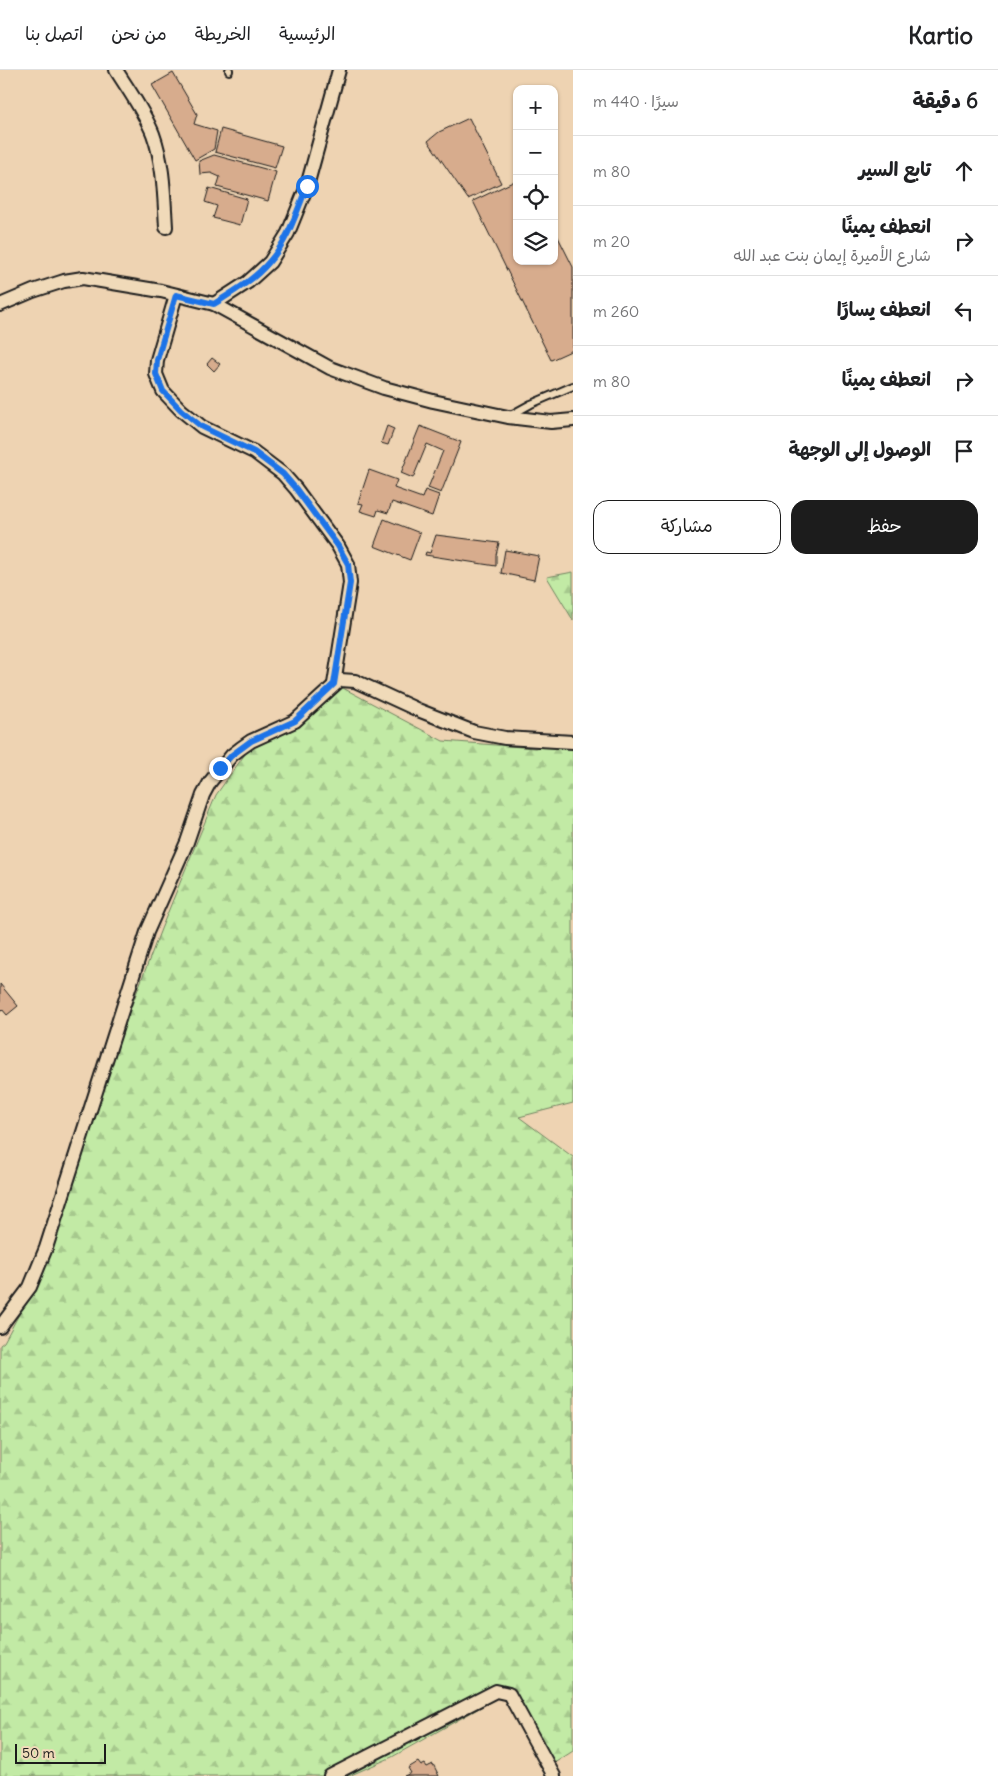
<!DOCTYPE html>
<html lang="ar">
<head>
<meta charset="utf-8">
<style>
  body { margin:0; font-family:Delius,"Playpen Sans Arabic",sans-serif; background:#f6f6f6; color:#202124; direction:rtl }
  .controls { position:absolute; right:15px; top:15px; display:grid; overflow:hidden; border-radius:10px; box-shadow:0 1px 4px #0004 }
  .controls button { width:45px; height:45px; display:grid; place-items:center; padding:0; border:0; border-bottom:1px solid #e0e0e0; background:#fff; color:#202124; font:25px sans-serif }
  .scale { position:absolute; left:15px; bottom:12px; width:91px; box-sizing:border-box; padding-left:5px; border:2px solid #1c1c1c; border-top:0; font-size:14px; line-height:18px; white-space:nowrap; color:#1c1c1c; -webkit-text-stroke:4px #f0dab9; paint-order:stroke }
  .stop { position:absolute; width:15px; height:15px; margin:-11px; border:4px solid #1a73e8; border-radius:50%; background:#fff }
  .stop.end { background:#1a73e8; border-color:#fff; box-shadow:0 1px 5px #0008 }
  .list { margin:0; padding:0; list-style:none }
  h2 { display:flex; justify-content:space-between; align-items:center; height:65px; margin:0; padding:0 20px; font-size:21px }
  h2 small { font-size:16px; font-weight:400; color:#757577 }
  .list li { display:grid; grid-template-columns:32px 1fr auto; gap:15px; align-items:center; box-sizing:border-box; height:70px; padding:0 20px; border-top:1px solid #e0e0e0 }
  .list b { display:block; font-size:19px; white-space:nowrap }
  .list p { margin:0; font-size:16px; white-space:nowrap; color:#757577 }
  .list em { font-size:16px; font-style:normal; color:#757577 }
  .actions { display:flex; gap:10px; padding:15px 20px }
  .actions a { flex:1; padding:11px 0; border:1px solid #1c1c1c; border-radius:15px; text-align:center; font-size:18px; color:#1c1c1c }
  .actions .main { background:#1c1c1c; color:#fff }
  .icon { flex:none; width:28px; height:28px; fill:none; stroke:currentColor; stroke-width:2; stroke-linecap:round; stroke-linejoin:round }
  .map { position:relative; flex:none; width:573px; height:1706px; overflow:hidden; direction:ltr }
  header { display:flex; align-items:center; gap:30px; box-sizing:border-box; height:70px; padding:0 25px; background:#fff; border-bottom:1px solid #e0e0e0 }
  header strong { font-size:24px }
  nav { display:flex; gap:28px; margin-inline-start:auto; font-size:18px }
  main { display:flex }
  aside { flex:1; background:#fff }
  .map>svg:first-child { display:block }
</style>
</head>
<body>
<header>
<strong>Kartio</strong>
<nav><a>الرئيسية</a><a>الخريطة</a><a>من نحن</a><a>اتصل بنا</a></nav>
</header>
<main>
<aside>
<h2>6 دقيقة<small>سيرًا · 440 m</small></h2>
<ul class="list">
<li><svg class="icon" aria-label="ahead" viewBox="0 0 24 24"><path d="M12 20V5M6 11l6-6 6 6"/></svg><div><b>تابع السير</b></div><em>80 m</em></li>
<li><svg class="icon" aria-label="right" viewBox="0 0 24 24"><path d="M7 20v-9h11M14 6l5 5-5 5"/></svg><div><b>انعطف يمينًا</b><p>شارع الأميرة إيمان بنت عبد الله</p></div><em>20 m</em></li>
<li><svg class="icon" aria-label="left" viewBox="0 0 24 24"><path d="M17 20v-9H6M10 6l-5 5 5 5"/></svg><div><b>انعطف يسارًا</b></div><em>260 m</em></li>
<li><svg class="icon" aria-label="right" viewBox="0 0 24 24"><path d="M7 20v-9h11M14 6l5 5-5 5"/></svg><div><b>انعطف يمينًا</b></div><em>80 m</em></li>
<li><svg class="icon" aria-label="arrive" viewBox="0 0 24 24"><path d="M6 21V4h12l-3 4 3 4H6"/></svg><div><b>الوصول إلى الوجهة</b></div></li>
</ul>
<div class="actions"><a class="main">حفظ</a><a>مشاركة</a></div>
</aside>
<div class="map">
<svg width="573" height="1706" viewBox="0 0 573 1706">
  <defs>
    <pattern id="forest-firs" width="22" height="20" patternUnits="userSpaceOnUse" patternTransform="scale(1.25)"><rect width="22" height="20" fill="#c2eaa5"/><path d="M5 1l3.5 6h-7zM16 11l3.5 6h-7z" fill="#a6c88d"/></pattern>
  </defs>
  <rect width="100%" height="100%" fill="#eed3b2"/>
  <filter id="ink" filterUnits="userSpaceOnUse"><feTurbulence type="fractalNoise" baseFrequency=".02" numOctaves="2"/><feDisplacementMap in="SourceGraphic" scale="10" xChannelSelector="R" yChannelSelector="G"/><feConvolveMatrix kernelMatrix="1 2 1 2 8 2 1 2 1" color-interpolation-filters="sRGB"/></filter>
  <g filter="url(#ink)">
    <g fill="url(#forest-firs)" stroke="#6f8360">
      <path d="M573 502V550L547 507Z"/>
      <path d="M341 617 443 671 535 678 573 668V1033L519 1047 573 1087V1681L545 1699 515 1618 392 1687 349 1706H0V1275L4 1272 35 1215 105 1005 161 859 216 725 250 677Z"/>
    </g>
    <g fill="#d7ac8d" stroke="#1c1c1c">
      <path d="M173 3 197 44 194 54 217 61 214 79 195 90 152 15Z"/>
      <path d="M469 48 501 113 468 129 428 71 439 62Z"/>
      <path d="M221 59 282 76 275 98 215 82Z"/>
      <path d="M214 85 276 102 268 131 217 117 220 107 211 103 200 104 199 91Z"/>
      <path d="M517 110V191H554V159L573 197V280L551 290 473 131Z"/>
      <path d="M209 118 247 129 240 155 213 148 217 136 205 132Z"/>
      <path d="M212 288 220 294 214 301 207 294Z"/>
      <path d="M387 356 394 359 388 375 381 373Z"/>
      <path d="M420 356 461 372 441 423 428 418 443 381 427 374 413 408 401 403Z"/>
      <path d="M369 400 397 410 394 418 422 428 425 420 439 425 432 446 392 432 388 443 378 440 376 446 360 441 363 434 358 433Z"/>
      <path d="M384 449 420 463 410 490 374 476Z"/>
      <path d="M436 465 499 473 496 485V496L425 485 426 482 430 483Z"/>
      <path d="M505 480 539 486 534 510 501 503Z"/>
      <path d="M0 914 18 936 7 945 2 939 0 941Z"/>
      <path d="M418 1692 421 1696 425 1694 427 1697 433 1694 439 1706H404L411 1703 408 1698Z"/>
    </g>
    <g fill="none" stroke-linecap="round" stroke-linejoin="round">
      <g stroke="#1c1c1c" stroke-width="10">
        <g id="lane">
          <path d="M229 0V1"/>
          <path d="M511 345 531 334 573 316"/>
        </g>
      </g>
      <g stroke="#1c1c1c" stroke-width="16">
        <g id="street">
          <path d="M116 0C129 21 144 41 153 64 164 94 164 126 166 157"/>
          <path d="M176 225 157 290 156 304 163 321 181 340 202 357 254 382 283 404 296 419 338 476 348 494 350 513 334 614"/>
          <path d="M214 234 248 212 270 192 288 163 307 116 339 0"/>
          <path d="M0 235 33 221 64 211 83 208 161 221 214 234 330 298 384 318 433 331 508 347 551 352 573 350"/>
          <path d="M0 1257 30 1217 46 1178 147 862 187 772 203 725 210 712 232 685 241 678 251 671 295 651 340 610 355 611 418 640 474 662 505 668 573 672"/>
          <path d="M330 1706 496 1621 509 1624 554 1706"/>
        </g>
      </g>
      <use href="#lane" stroke="#f0dab9" stroke-width="6"/>
      <use href="#street" stroke="#f0dab9" stroke-width="12"/>
    </g>
  </g>
  <g fill="none" stroke-linecap="round" stroke-linejoin="round" filter="url(#ink)">
    <path stroke="#1a73e8" stroke-width="6" d="M220 698 232 685 251 671 295 651 334 614 350 513 348 494 338 476 296 419 283 404 254 382 202 357 181 340 163 321 156 304 157 290 176 225 214 234C233 222 254 210 269 192 288 171 297 141 307 116"/>
  </g>
</svg>
<div class="controls">
<button>+</button>
<button>−</button>
<button><svg class="icon" aria-label="locate" viewBox="0 0 24 24"><circle cx="12" cy="12" r="6"/><path d="M12 2v4M12 18v4M2 12h4M18 12h4"/></svg></button>
<button><svg class="icon" aria-label="layers" viewBox="0 0 24 24"><path d="M12 4l9 5-9 5-9-5zM3 14l9 5 9-5"/></svg></button>
</div>
<div class="scale">50 m</div>
<div class="stop" style="left:307px;top:116px"></div>
<div class="stop end" style="left:220px;top:698px"></div>
</div>
</main>
</body>
</html>
